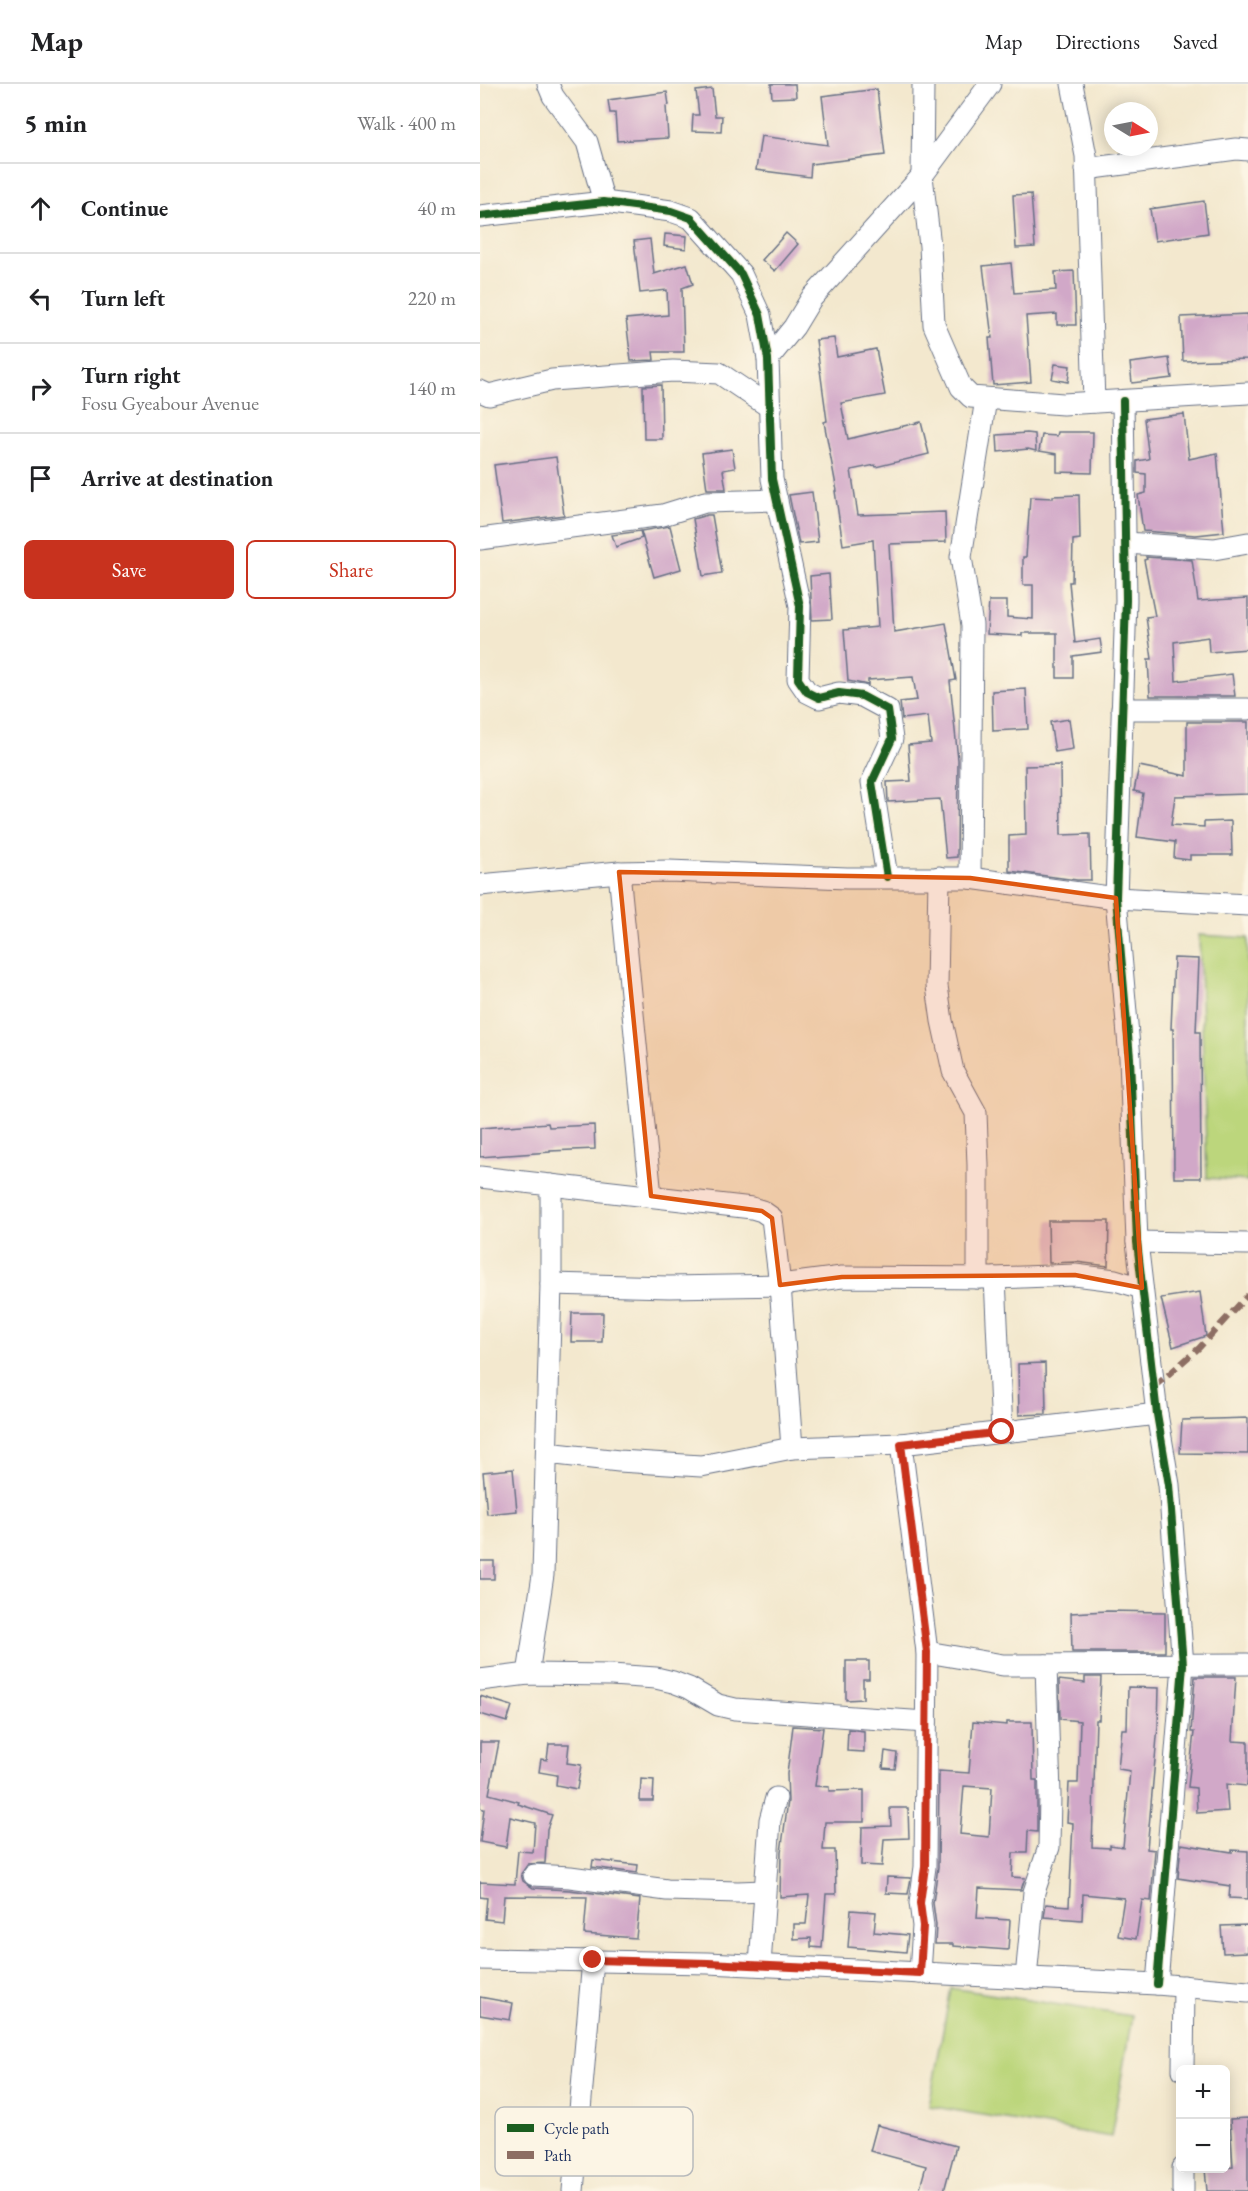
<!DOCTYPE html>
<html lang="en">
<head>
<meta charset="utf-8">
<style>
  body { margin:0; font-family:"EB Garamond",serif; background:#f6f6f6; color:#202124 }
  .controls { position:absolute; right:18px; bottom:18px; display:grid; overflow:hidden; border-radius:9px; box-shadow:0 3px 15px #0003 }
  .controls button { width:54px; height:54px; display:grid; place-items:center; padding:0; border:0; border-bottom:2px solid #e0e0e0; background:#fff; color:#202124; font:30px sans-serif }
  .compass { position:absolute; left:624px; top:18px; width:54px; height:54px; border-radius:50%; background:#fff; box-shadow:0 3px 15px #0003; rotate:100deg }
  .stop { position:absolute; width:18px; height:18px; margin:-14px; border:4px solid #c8321e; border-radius:50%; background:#fff }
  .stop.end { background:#c8321e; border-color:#fff; box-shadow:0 2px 6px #0008 }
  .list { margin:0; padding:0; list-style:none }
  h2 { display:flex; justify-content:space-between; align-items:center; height:78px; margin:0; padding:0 24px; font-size:26px }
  h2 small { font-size:20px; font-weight:400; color:#757577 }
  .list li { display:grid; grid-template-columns:39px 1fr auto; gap:18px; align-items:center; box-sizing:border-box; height:90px; padding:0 24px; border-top:2px solid #e0e0e0 }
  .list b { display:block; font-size:22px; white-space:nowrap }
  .list p { margin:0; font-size:20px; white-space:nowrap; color:#757577 }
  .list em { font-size:20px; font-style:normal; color:#757577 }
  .actions { display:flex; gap:12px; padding:18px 24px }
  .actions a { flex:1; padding:14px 0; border:2px solid #c8321e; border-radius:9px; text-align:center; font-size:21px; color:#c8321e }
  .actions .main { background:#c8321e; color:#fff }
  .icon { flex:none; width:33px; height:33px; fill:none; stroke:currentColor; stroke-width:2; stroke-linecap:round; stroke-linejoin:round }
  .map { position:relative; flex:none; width:768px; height:2107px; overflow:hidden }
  header { display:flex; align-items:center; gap:36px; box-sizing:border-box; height:84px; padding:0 30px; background:#fff; border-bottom:2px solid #e0e0e0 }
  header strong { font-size:28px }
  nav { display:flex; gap:33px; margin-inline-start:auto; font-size:21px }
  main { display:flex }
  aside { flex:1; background:#fff }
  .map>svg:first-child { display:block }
</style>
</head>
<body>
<header>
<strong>Map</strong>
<nav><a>Map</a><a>Directions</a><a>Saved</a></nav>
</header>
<main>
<aside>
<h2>5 min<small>Walk · 400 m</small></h2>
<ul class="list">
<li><svg class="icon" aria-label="ahead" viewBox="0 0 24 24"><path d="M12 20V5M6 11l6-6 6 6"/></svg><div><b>Continue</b></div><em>40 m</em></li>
<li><svg class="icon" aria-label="left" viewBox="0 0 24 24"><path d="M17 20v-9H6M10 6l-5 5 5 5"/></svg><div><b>Turn left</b></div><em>220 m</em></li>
<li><svg class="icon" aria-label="right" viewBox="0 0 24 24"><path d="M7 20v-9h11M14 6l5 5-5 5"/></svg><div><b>Turn right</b><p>Fosu Gyeabour Avenue</p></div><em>140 m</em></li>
<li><svg class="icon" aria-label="arrive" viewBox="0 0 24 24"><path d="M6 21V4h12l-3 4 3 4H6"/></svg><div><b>Arrive at destination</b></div></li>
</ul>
<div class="actions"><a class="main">Save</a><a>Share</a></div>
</aside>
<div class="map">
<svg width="768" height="2107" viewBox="0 0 768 2107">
  <rect width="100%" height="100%" fill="#fcf5e5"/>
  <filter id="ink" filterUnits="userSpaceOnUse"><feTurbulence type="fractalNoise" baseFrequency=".0167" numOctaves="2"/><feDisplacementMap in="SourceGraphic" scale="12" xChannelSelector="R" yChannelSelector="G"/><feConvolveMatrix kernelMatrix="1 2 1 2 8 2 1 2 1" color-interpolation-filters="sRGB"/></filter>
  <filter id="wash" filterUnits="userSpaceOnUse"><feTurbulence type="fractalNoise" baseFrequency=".008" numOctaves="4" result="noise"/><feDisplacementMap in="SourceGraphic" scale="24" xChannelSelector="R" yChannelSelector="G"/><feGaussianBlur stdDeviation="1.35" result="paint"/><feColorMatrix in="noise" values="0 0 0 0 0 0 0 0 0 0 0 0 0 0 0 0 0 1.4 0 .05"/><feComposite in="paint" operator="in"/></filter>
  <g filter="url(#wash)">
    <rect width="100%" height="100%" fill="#f3e8ce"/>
    <g fill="#bcd67b" stroke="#6c826c" stroke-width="1.5">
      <path d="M719 851 768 854V1097L727 1094Z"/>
      <path d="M471 1904 652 1932 631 2053 449 2022Z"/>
    </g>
    <g id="blocks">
      <g fill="#d1a8c8" fill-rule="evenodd">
        <path d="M291 0H315L316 13 292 14Z"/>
        <path d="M232 5 235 32H242L241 48 212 47 213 31H219L216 7Z"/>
        <path d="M397 5 405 71 331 80 330 93 276 86 281 52 348 61 342 12Z"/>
        <path d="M187 8 189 21 186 22 188 54 137 57 135 29H130L128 16Z"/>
        <path d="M551 110 555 163 536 164 533 111Z"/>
        <path d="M724 117 728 149 675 157 670 125Z"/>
        <path d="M306 149 318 160 295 187 282 176Z"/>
        <path d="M185 150 207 152 206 165 184 162Z"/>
        <path d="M170 155 174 190 207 180 213 200 202 204 204 268H173L174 276 151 277 146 235 188 231 187 206 160 209 154 157Z"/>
        <path d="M531 179 534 209 576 206 575 188 594 187 596 241H577V230L546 232 551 298 513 301 509 254H512L503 182Z"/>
        <path d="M768 230V275L703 277 701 233Z"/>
        <path d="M354 254 357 273 396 265 405 311 361 319 368 355 441 338 449 370 396 383 395 381 371 386 378 431 465 428 466 458 409 460 414 548 466 539 476 596 470 597 478 676 477 773 466 774 460 715 408 718 407 698 431 697 428 661 451 659 448 632 422 635 420 618 437 616 433 593 388 596V601L368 597 364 546 398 543 393 456 363 461 355 407H357L344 338 347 337 336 256Z"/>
        <path d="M689 274 692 294 652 299 650 279Z"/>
        <path d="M575 280 590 282 588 298 572 295Z"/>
        <path d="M181 301 182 355H164L163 302Z"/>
        <path d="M704 330 709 375 737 369 744 448 716 451 663 447 658 411 666 409V390L657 389V377L669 375 664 335Z"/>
        <path d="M578 348H613L612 389 577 388V370L559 367 562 351 577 352Z"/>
        <path d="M547 349 555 350 556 367 548 365 518 368 517 351Z"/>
        <path d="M252 365 255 384 243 386 246 405H227L222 369Z"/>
        <path d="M76 373 84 431 22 439 14 381Z"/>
        <path d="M332 408 338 458 319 460 309 411Z"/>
        <path d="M599 411 600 455 593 456 592 498H589L595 559 620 555 622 568 593 572V594H577V549H542V552L507 550 509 517H527V533L553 535V501H543V473H546L550 413 573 414V412Z"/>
        <path d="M227 431H232L242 489 223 492 213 435Z"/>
        <path d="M190 442 201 485 174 493 161 447Z"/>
        <path d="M160 447 162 454 136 463 132 451Z"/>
        <path d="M666 473 712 476 718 517 768 514V565L729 568 728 553 694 558 696 597 752 590 755 612H670L668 575H672L666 533 675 532 664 476 667 475Z"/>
        <path d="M349 490 352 535 332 536 330 492Z"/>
        <path d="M546 605 548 645 513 647 512 607Z"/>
        <path d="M589 635 593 665 575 668 570 638Z"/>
        <path d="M707 638H768V710L695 712 691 741 724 743V738L751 737 752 771H710V776L694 774 695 758 657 753 663 709 654 707 659 682 707 692Z"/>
        <path d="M580 681 581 751 610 750 611 796H597L529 787V752L546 751 545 682Z"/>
        <path d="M694 874 719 875 716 948H720L721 1094H694L693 945H691Z"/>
        <path d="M68 1039 69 1043 114 1041 115 1065 70 1067V1068L0 1073V1044Z"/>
        <path d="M568 1137H629L628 1182 596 1178 569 1179Z"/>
        <path d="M720 1208 726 1252 693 1263 681 1214Z"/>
        <path d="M92 1229H123L122 1258H91Z"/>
        <path d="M565 1279 566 1330 539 1331 538 1280Z"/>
        <path d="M768 1334V1370L700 1369 702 1336Z"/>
        <path d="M33 1385 37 1427 7 1430 3 1388Z"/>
        <rect x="0" y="1477" width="14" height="18"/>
        <path d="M627 1527 685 1528V1568H592L591 1529Z"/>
        <path d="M366 1577H389V1595H383V1615L366 1616Z"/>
        <path d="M605 1593H621L619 1636H616L612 1763 630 1764V1761L643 1763 650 1687 638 1685 642 1645H647L648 1603 679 1604 678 1642 667 1765 675 1766 671 1817 662 1816 656 1855 638 1852 644 1814 603 1810 602 1836 564 1833 566 1820 589 1822 593 1739 587 1738 589 1699H598L600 1637 580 1635 579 1596 605 1599Z"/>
        <path d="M715 1593H756L752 1657 768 1658V1692L767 1702 746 1700 748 1727 717 1729 716 1704 708 1703 714 1648H711Z"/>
        <path d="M0 1612 32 1622 27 1638 0 1630Z"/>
        <path d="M493 1638 527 1641V1638H552L553 1696H557V1748L548 1747 547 1769H533L532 1793 545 1794 541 1806 499 1804 497 1834 530 1836 528 1866 473 1862V1860H455L456 1841 453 1819 458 1783 459 1687 489 1689ZM484 1702 512 1704 509 1753 480 1750Z"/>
        <path d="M313 1642 343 1644 335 1702 349 1703V1707L384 1706V1738H345L343 1766H355L356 1810H346L342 1864 331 1863V1854L314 1855V1840H326L329 1811 300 1813 301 1768 308 1717 307 1690Z"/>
        <path d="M368 1645 384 1647V1668L367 1667Z"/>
        <path d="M0 1658H19L9 1710 39 1718 38 1720 72 1731 67 1745 65 1779 48 1780 41 1790 43 1797 53 1804 89 1806 160 1815 156 1854 104 1850 107 1813 24 1812 22 1837 5 1835 7 1814 0 1813V1798L35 1800 38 1767 53 1768 55 1739 30 1733 26 1763 0 1758 4 1725 0 1724Z"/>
        <path d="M69 1660H89L87 1679 101 1681 97 1705 76 1701 77 1691 59 1688 61 1675 67 1676Z"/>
        <path d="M405 1667 417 1669 415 1685 403 1684Z"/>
        <path d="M161 1695 174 1696 173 1717H160Z"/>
        <path d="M410 1724H428L429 1754 404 1755 402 1782 381 1781 382 1743 411 1742Z"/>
        <path d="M701 1760 752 1768V1766L768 1767V1815L749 1814 750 1802 698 1794Z"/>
        <path d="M113 1776 158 1781 157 1789 112 1783Z"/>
        <path d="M407 1793 431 1794 428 1810 406 1809Z"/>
        <path d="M371 1826 396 1828 394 1848 428 1851 426 1868 368 1863Z"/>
        <path d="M768 1841V1868L743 1869 741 1842Z"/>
        <path d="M0 1913 33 1919 30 1936 0 1931Z"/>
        <path d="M768 2034V2107H727L725 2085 753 2083 750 2035Z"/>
        <path d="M397 2041 476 2062 464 2107H439L446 2082 390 2067Z"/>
      </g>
    </g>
  </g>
  <g filter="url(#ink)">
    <use href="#blocks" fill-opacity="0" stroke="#677085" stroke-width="1.5"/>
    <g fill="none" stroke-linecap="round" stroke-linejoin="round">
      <g stroke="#677085" stroke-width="23">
        <g id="minor">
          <path d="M68 0 73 12 107 58 124 118"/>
          <path d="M443 0 442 92 450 162 454 241 481 303 491 313 583 320 768 309"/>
          <path d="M592 0 606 72 614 318"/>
          <path d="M606 85 756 65 768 66"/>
          <path d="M0 132 124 118 191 127 211 134 261 190 280 231 288 275 292 395 320 522 318 595 327 608 339 614 359 609 382 612 408 626 412 655 392 698 407 793"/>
          <path d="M288 275 314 243 331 215 442 92 510 0"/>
          <path d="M0 307 9 311 72 296 193 287 239 289 291 324"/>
          <path d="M643 317 646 516 636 814 650 974 657 1158 677 1330 689 1401 703 1581 677 1900"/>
          <path d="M0 455 183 431 225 418 297 416"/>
          <path d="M646 459 734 465 768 459"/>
          <path d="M642 625H768"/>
          <path d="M139 788 171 1112"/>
          <path d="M459 793 457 902 462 937 473 987 496 1029 498 1081V1194"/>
          <path d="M490 794 492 541 481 473 506 315"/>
          <path d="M0 801 139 788 189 787 367 794H490L636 814 768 821"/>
          <path d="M0 1093 272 1124 282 1127 292 1134 300 1201 312 1364"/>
          <path d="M657 1158 768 1160"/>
          <path d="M515 1194 522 1348"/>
          <path d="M71 1200 189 1203 300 1201 362 1193 515 1194 595 1191 635 1196 662 1204"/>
          <path d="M421 1360 447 1568 445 1783 440 1819 443 1842 440 1889"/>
          <path d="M67 1369 139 1377 221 1382 312 1364 421 1360 677 1330"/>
          <path d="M447 1568 523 1581 768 1580"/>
          <path d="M48 1590 63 1491 71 1200V1101"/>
          <path d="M0 1596 48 1590 131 1591 176 1594 193 1598 209 1604 238 1621 255 1625 446 1638"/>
          <path d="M54 1791 90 1793 187 1806 258 1808 284 1807"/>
          <path d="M0 1875 228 1879 677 1900 768 1908"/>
          <path d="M280 1881 290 1736 296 1714"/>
          <path d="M546 1894 554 1808 569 1763 570 1711 566 1581"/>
          <path d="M703 1986 704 1902"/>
          <path d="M93 2107 113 1876"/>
          <path d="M703 2107V2084"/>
        </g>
      </g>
      <use href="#minor" stroke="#fff" stroke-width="21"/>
      <path stroke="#8d6e63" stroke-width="6" stroke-dasharray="12 6" stroke-linecap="butt" d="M674 1303 719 1264 768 1211"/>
      <g stroke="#fcf5e5" stroke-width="11">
        <g id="cycleway">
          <path d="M0 132 124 118 191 127 211 134 261 190 280 231 288 275 292 395 320 522 318 595 327 608 339 614 359 609 382 612 408 626 412 655 392 698 407 793"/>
          <path d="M643 317 646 516 636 814 650 974 657 1158 677 1330 689 1401 703 1581 677 1900"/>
        </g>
      </g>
      <use href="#cycleway" stroke="#1b5e20" stroke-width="8"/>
    </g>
  </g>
  <g fill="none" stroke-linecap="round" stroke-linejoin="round" filter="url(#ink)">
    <path stroke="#c8321e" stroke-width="8" d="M113 1876 228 1879 440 1889 443 1842 440 1819 445 1783 447 1568 421 1360 522 1348"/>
  </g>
  <path fill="#de5710" fill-opacity="0.2" stroke="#de5710" stroke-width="4.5" stroke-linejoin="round" d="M139 788 490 794 636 814 662 1204 595 1191 362 1193 300 1201 292 1134 282 1127 171 1112Z"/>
  <rect x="15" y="2023" width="198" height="69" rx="9" fill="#fcf5e5" stroke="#b8babc" stroke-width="1.5"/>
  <rect x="27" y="2040" width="27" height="8" fill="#1b5e20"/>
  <rect x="27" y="2067" width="27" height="8" fill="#8d6e63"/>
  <g font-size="16" fill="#1b2f5e">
    <text x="64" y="2050">Cycle path</text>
    <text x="64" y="2077">Path</text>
  </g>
</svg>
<div class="controls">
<button>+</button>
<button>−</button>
</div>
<svg class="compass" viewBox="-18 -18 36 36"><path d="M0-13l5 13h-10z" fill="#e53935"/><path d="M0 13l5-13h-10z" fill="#757577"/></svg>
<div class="stop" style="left:522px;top:1348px"></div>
<div class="stop end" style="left:113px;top:1876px"></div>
</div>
</main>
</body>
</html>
